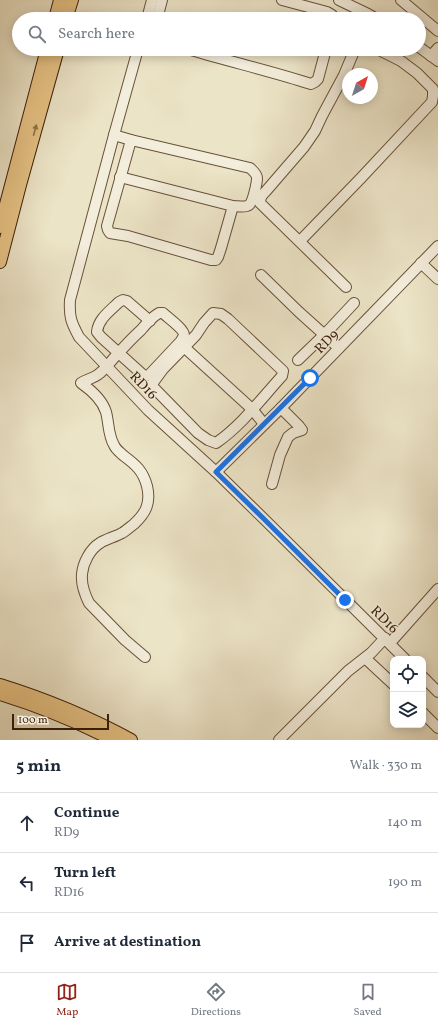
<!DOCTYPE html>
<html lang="en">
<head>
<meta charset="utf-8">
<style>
  body { margin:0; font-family:Vollkorn,serif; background:#f6f6f7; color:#1f2937 }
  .controls { position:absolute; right:12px; bottom:12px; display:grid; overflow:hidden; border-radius:8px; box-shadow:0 2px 10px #0003 }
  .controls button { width:36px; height:36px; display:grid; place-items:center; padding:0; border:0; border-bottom:1px solid #e0e1e3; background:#fff; color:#1f2937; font:20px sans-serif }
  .compass { position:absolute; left:342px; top:68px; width:36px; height:36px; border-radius:50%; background:#fff; box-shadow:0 2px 10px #0003; rotate:39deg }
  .scale { position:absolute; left:12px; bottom:10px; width:97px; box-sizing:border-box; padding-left:4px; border:2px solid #3c200a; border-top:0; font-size:11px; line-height:14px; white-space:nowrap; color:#3c200a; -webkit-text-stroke:3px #f3eddb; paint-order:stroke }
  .stop { position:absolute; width:12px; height:12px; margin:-9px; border:3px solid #1a73e8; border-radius:50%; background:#fff }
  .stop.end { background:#1a73e8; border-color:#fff; box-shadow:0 1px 4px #0008 }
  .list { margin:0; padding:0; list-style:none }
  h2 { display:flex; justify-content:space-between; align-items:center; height:52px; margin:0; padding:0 16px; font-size:17px }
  h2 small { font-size:13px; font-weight:400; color:#747a83 }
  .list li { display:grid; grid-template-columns:26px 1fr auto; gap:12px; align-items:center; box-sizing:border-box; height:60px; padding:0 16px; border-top:1px solid #e0e1e3 }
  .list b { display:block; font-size:15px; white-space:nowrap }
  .list p { margin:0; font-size:13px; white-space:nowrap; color:#747a83 }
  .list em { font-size:13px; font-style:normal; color:#747a83 }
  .icon { flex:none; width:22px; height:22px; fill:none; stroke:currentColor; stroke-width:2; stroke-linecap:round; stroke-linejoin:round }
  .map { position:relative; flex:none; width:438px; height:740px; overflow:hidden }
  .search { position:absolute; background:#fff; box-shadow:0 2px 10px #0003; left:12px; right:12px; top:12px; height:44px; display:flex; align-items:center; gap:10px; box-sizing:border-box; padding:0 14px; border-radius:22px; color:#747a83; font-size:15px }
  .sheet { height:232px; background:#fff }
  nav { display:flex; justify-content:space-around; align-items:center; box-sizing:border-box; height:56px; border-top:1px solid #e0e1e3; background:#fff; font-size:11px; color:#747a83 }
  nav a { display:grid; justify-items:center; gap:2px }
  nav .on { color:#8f2418 }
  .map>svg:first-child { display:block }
</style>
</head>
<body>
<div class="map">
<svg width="438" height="740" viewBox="0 0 438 740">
  <rect width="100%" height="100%" fill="#ece4c7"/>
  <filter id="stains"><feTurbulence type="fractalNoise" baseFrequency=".005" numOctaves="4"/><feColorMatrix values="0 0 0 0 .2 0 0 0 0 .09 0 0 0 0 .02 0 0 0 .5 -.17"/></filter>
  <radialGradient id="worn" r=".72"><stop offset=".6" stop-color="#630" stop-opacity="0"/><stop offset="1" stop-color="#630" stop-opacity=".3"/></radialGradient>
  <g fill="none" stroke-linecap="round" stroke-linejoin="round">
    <g stroke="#685139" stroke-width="12">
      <g id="minor">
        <path d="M282 0 327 12 332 15 334 19"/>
        <path d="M339 0 368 14 377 19"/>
        <path d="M401 0 438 31"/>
        <path d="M147 19 152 0"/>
        <path d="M157 19 162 0"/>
        <path d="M419 47 438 61"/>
        <path d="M138 49 114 135 70 300C69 317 71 322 79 337L148 410 216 472 264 519 405 659"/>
        <path d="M191 50C231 62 271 71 311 84L315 82 318 79 326 49"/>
        <path d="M431 56 438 48"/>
        <path d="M114 135 131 140 250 168C253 171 257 174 257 178 257 183 253 202 249 205 245 208 238 206 233 206L120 177"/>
        <path d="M131 140 107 226 108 230 110 233 128 236 211 260H216L218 257 221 248 233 206"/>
        <path d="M300 241 361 178 432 102 433 96V89L417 73 401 61 377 49"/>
        <path d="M421 263 438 279"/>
        <path d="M261 275 299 312 339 348"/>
        <path d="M346 287 260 203C260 197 262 195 266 191L304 147 315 131 322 116 344 75 355 49"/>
        <path d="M213 313 221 314 228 319 283 371 282 376C261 399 242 425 216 443L208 440 198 433 154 388 152 384 163 369 196 335 204 323Z"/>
        <path d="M184 347 252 409 264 424"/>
        <path d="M298 360 325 334 354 303"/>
        <path d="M216 472 281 408 438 246"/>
        <path d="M272 484 280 455 288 437 293 433 302 430 299 426 281 408"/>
        <path d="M390 643 438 589"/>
        <path d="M145 657 125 640 89 603C85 595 81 584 82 574 83 563 90 549 100 543 106 539 115 537 122 533 126 531 130 527 134 524 146 513 151 503 147 486 143 471 136 465 124 456 120 452 116 450 114 445 108 435 109 423 106 412 102 399 91 390 81 383 87 379 95 378 100 373 105 369 109 364 113 359 122 349 131 339 141 330 146 324 152 317 159 313H163C167 317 184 329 184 335 184 336 182 339 181 341L149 375 145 376 142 374 101 337 97 332C98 319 110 311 119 302L123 300 127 301 150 321"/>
        <path d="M365 658 393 684"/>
        <path d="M423 677 438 692"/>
        <path d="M423 713 438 728"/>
        <path d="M279 740 348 671 371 653 385 638"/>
      </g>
    </g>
    <g stroke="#3c200a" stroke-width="14">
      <g id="major">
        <path d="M55 19 60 0"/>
        <path d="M66 19 72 0"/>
        <path d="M0 227 47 49"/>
        <path d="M0 262 20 185 58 49"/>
        <path d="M0 685C45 699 89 717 131 740"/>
        <path d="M0 694C39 706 76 721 113 740"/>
      </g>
    </g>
    <use href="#minor" stroke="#f3eddb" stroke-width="10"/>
    <use href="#major" stroke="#e6c284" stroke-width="12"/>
  </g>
  <defs><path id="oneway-solid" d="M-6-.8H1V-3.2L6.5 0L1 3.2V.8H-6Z"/></defs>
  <use fill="#917147" href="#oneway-solid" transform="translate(35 130) rotate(-75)"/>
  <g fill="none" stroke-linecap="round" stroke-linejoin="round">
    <path stroke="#1a73e8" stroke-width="5" d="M310 378 216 472 264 519 345 600"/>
  </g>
  <g text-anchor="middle" stroke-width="3" stroke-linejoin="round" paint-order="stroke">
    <g font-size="14" fill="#3c200a" stroke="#f3eddb">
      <text transform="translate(326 341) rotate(-46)" y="5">RD9</text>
      <text transform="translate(144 385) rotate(46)" y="5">RD16</text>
      <text transform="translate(385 619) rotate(44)" y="5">RD16</text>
    </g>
  </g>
  <rect width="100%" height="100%" filter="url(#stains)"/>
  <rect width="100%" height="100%" fill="url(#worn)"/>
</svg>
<div class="controls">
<button><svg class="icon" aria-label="locate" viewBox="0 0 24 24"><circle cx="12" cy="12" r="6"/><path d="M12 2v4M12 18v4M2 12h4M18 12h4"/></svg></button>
<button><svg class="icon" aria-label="layers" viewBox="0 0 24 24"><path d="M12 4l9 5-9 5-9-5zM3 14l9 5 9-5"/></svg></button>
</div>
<svg class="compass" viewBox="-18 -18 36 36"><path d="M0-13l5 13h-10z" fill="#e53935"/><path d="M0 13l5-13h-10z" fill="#747a83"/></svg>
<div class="scale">100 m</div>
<div class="stop" style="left:310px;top:378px"></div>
<div class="stop end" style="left:345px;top:600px"></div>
<div class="search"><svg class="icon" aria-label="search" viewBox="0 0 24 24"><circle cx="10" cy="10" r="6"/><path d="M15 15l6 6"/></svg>Search here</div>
</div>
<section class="sheet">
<h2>5 min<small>Walk · 330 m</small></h2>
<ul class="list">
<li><svg class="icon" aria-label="ahead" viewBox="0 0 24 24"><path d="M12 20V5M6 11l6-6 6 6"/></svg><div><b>Continue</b><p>RD9</p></div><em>140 m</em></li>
<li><svg class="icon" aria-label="left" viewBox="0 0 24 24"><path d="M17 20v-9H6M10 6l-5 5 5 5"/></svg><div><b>Turn left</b><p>RD16</p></div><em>190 m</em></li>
<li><svg class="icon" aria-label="arrive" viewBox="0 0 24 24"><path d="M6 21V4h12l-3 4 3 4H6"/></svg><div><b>Arrive at destination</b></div></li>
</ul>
</section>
<nav>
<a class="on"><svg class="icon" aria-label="map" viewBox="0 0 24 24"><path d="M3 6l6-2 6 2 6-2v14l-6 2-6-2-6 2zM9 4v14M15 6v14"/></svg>Map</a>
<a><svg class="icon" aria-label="directions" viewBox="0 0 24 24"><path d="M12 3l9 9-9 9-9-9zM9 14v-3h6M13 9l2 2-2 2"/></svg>Directions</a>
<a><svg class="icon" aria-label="saved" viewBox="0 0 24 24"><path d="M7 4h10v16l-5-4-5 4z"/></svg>Saved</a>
</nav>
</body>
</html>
